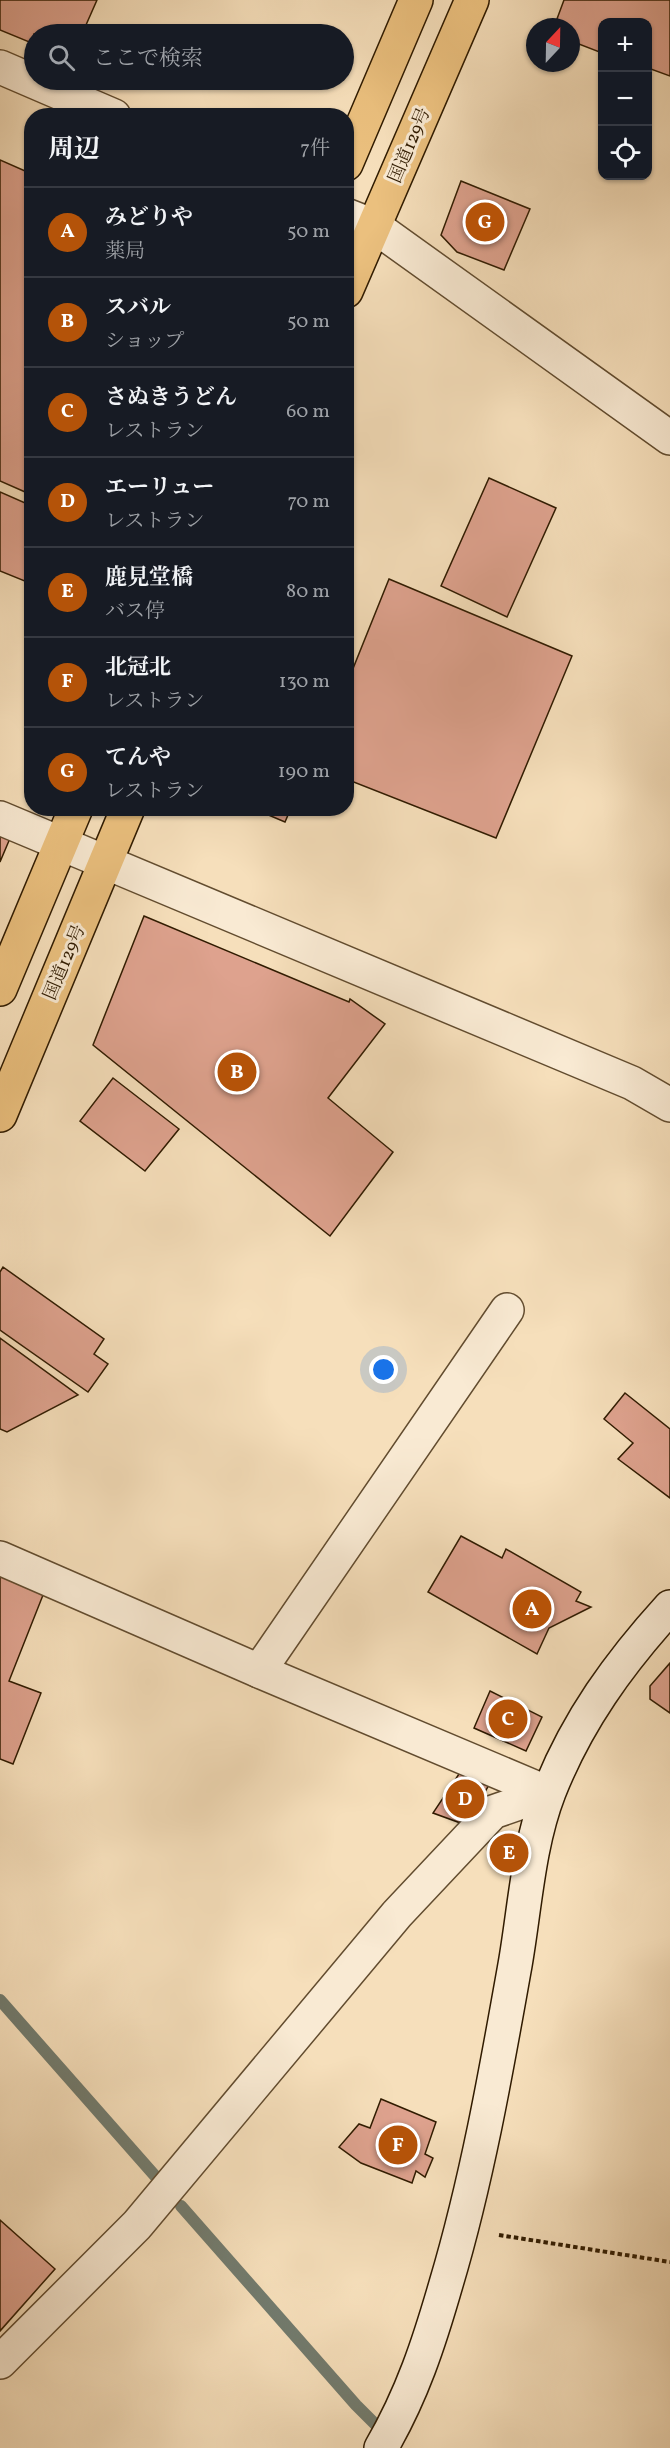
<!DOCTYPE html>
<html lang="ja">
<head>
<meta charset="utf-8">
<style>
  body { margin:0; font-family:Vollkorn,"Noto Serif JP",serif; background:#20242c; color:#f1f3f6 }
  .controls { position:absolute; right:18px; top:18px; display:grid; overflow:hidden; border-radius:12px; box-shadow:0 2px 4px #0004 }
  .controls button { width:54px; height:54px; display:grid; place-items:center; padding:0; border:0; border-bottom:2px solid #363941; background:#171b24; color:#f1f3f6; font:30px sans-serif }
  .compass { position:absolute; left:526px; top:18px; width:54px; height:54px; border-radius:50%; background:#171b24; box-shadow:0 2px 4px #0004; rotate:22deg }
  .you { position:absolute; left:384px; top:1370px; width:21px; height:21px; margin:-15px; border:4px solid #fff; border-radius:50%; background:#1a73e8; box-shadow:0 0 0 9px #1a73e833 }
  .badge { display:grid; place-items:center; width:39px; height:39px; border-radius:50%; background:#b45309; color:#fff; font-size:20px; font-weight:700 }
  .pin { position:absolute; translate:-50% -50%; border:3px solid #fff; box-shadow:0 2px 6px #0006 }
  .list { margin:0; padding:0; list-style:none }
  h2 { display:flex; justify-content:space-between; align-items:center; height:78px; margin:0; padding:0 24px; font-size:26px }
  h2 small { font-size:20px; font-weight:400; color:#9ea1a6 }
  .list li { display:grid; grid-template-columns:39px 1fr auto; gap:18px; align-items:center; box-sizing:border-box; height:90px; padding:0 24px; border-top:2px solid #363941 }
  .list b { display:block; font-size:22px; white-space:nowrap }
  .list p { margin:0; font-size:20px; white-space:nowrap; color:#9ea1a6 }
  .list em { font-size:20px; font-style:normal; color:#9ea1a6 }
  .icon { flex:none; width:33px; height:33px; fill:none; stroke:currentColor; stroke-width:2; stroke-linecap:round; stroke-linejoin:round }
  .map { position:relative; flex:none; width:670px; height:2448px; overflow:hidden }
  .search { position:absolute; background:#171b24; box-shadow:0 2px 4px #0004; left:24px; top:24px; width:330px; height:66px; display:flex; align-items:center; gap:15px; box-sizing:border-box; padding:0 21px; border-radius:33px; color:#9ea1a6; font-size:22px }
  .panel { position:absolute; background:#171b24; box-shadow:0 2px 4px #0004; left:24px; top:108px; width:330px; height:708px; border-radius:24px }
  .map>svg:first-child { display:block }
</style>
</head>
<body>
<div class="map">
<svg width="670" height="2448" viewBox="0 0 670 2448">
  <rect width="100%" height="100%" fill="#f6dfbb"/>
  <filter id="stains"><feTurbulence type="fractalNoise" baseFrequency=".00333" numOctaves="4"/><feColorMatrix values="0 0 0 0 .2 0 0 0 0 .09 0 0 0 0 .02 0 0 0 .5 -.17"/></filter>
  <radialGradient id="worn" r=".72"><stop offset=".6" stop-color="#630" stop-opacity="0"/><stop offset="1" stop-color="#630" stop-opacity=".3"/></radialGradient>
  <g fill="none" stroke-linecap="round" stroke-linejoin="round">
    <g stroke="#727b6e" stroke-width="12">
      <path d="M0 2000 156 2177"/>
      <path d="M181 2206 356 2405 386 2435"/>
    </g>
  </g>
  <g fill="#dea28e" stroke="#301b00" stroke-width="1.5">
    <path d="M0 0H97L82 34H34V44L0 30Z"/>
    <path d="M564 0H670V76L648 68V22H602V53L571 41V27H554Z"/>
    <path d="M0 160 32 174V495L0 481Z"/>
    <path d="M461 181 530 209 504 270 457 252 441 235Z"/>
    <path d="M489 478 556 508 507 617 441 586Z"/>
    <path d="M0 492 32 506V584L0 571Z"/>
    <path d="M389 579 572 656 496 838 346 779V686Z"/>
    <path d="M252 808H291L285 822Z"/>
    <path d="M0 831 11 836 0 862Z"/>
    <path d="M144 916 349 1002 350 999 385 1024 328 1098 393 1152 330 1236 93 1045Z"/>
    <path d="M113 1078 179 1129 145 1171 80 1121Z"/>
    <path d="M3 1267 104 1339 94 1354 108 1364 88 1392 0 1330V1272Z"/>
    <path d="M0 1338 78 1395 7 1432 0 1429Z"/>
    <path d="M625 1393 670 1429V1498L618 1459 633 1443 604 1419Z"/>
    <path d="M461 1536 502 1558 506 1549 581 1592 576 1601 591 1607 549 1628 537 1654 428 1592Z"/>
    <path d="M0 1573 45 1590 9 1681 41 1693 13 1764 0 1759Z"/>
    <path d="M670 1663V1713L650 1699V1686Z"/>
    <path d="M490 1691 542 1717 526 1751 474 1728Z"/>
    <path d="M461 1771 490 1783 466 1825 433 1813Z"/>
    <path d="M381 2099 436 2122 425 2154 433 2158 425 2177 416 2171 412 2183 361 2163 339 2147 359 2124 370 2128Z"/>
    <path d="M0 2220 55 2269 0 2331Z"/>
  </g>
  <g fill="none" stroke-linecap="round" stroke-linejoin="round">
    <g stroke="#624c2f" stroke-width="36">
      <g id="street">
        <path d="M0 67 114 116"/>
        <path d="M346 215 374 226 670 438"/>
        <path d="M0 818 632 1083 670 1105"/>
        <path d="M0 1558 259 1671 548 1793"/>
        <path d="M259 1671 507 1310"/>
        <path d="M0 2362 137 2225 397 1914 493 1812 548 1793"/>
      </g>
    </g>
    <g stroke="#301b00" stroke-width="36">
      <path id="secondary" d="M381 2448C412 2395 429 2343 446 2284 477 2180 496 2072 515 1965 525 1908 528 1846 549 1792 577 1721 619 1663 670 1607"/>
    </g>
    <g stroke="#301b00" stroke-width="36">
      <g id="highway">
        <path d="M346 164 416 0"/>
        <path d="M346 291 472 0"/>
        <path d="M0 989 76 808"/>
        <path d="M0 1115 128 808"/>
      </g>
    </g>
    <path stroke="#301b00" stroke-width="4" stroke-dasharray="4.5 3" stroke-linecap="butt" d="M499 2235 670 2262"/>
    <use href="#street" stroke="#f9ead3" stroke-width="33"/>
    <use href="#secondary" stroke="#f9ead3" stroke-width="33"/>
    <use href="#highway" stroke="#ebc07e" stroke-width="33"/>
  </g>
  <g text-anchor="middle" stroke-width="6" stroke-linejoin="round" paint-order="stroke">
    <g font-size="18" fill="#301b00" stroke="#f9ead3">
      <text transform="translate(409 145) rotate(-67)" y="6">国道129号</text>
      <text transform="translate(64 962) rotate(-67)" y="6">国道129号</text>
    </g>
  </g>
  <rect width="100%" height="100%" filter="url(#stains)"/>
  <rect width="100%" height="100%" fill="url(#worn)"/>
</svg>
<div class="controls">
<button>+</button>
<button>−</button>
<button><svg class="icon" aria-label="locate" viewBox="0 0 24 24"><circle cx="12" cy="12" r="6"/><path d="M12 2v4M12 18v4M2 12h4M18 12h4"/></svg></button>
</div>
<svg class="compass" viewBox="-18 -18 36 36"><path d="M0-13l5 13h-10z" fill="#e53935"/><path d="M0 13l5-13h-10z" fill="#9ea1a6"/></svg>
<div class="you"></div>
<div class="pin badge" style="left:532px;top:1609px">A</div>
<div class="pin badge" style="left:237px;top:1072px">B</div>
<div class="pin badge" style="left:508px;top:1719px">C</div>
<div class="pin badge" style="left:465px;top:1799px">D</div>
<div class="pin badge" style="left:509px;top:1853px">E</div>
<div class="pin badge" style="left:398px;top:2145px">F</div>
<div class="pin badge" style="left:485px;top:222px">G</div>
<div class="search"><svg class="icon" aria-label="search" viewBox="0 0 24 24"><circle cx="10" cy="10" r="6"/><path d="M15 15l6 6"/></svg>ここで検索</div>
<section class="panel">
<h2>周辺<small>7件</small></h2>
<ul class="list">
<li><span class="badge">A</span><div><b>みどりや</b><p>薬局</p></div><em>50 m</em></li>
<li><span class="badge">B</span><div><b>スバル</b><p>ショップ</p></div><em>50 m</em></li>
<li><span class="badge">C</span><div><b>さぬきうどん</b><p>レストラン</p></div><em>60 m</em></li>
<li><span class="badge">D</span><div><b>エーリュー</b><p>レストラン</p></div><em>70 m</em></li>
<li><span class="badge">E</span><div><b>鹿見堂橋</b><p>バス停</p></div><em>80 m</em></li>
<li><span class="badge">F</span><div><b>北冠北</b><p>レストラン</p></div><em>130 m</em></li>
<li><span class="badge">G</span><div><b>てんや</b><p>レストラン</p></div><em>190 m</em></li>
</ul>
</section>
</div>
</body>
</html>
